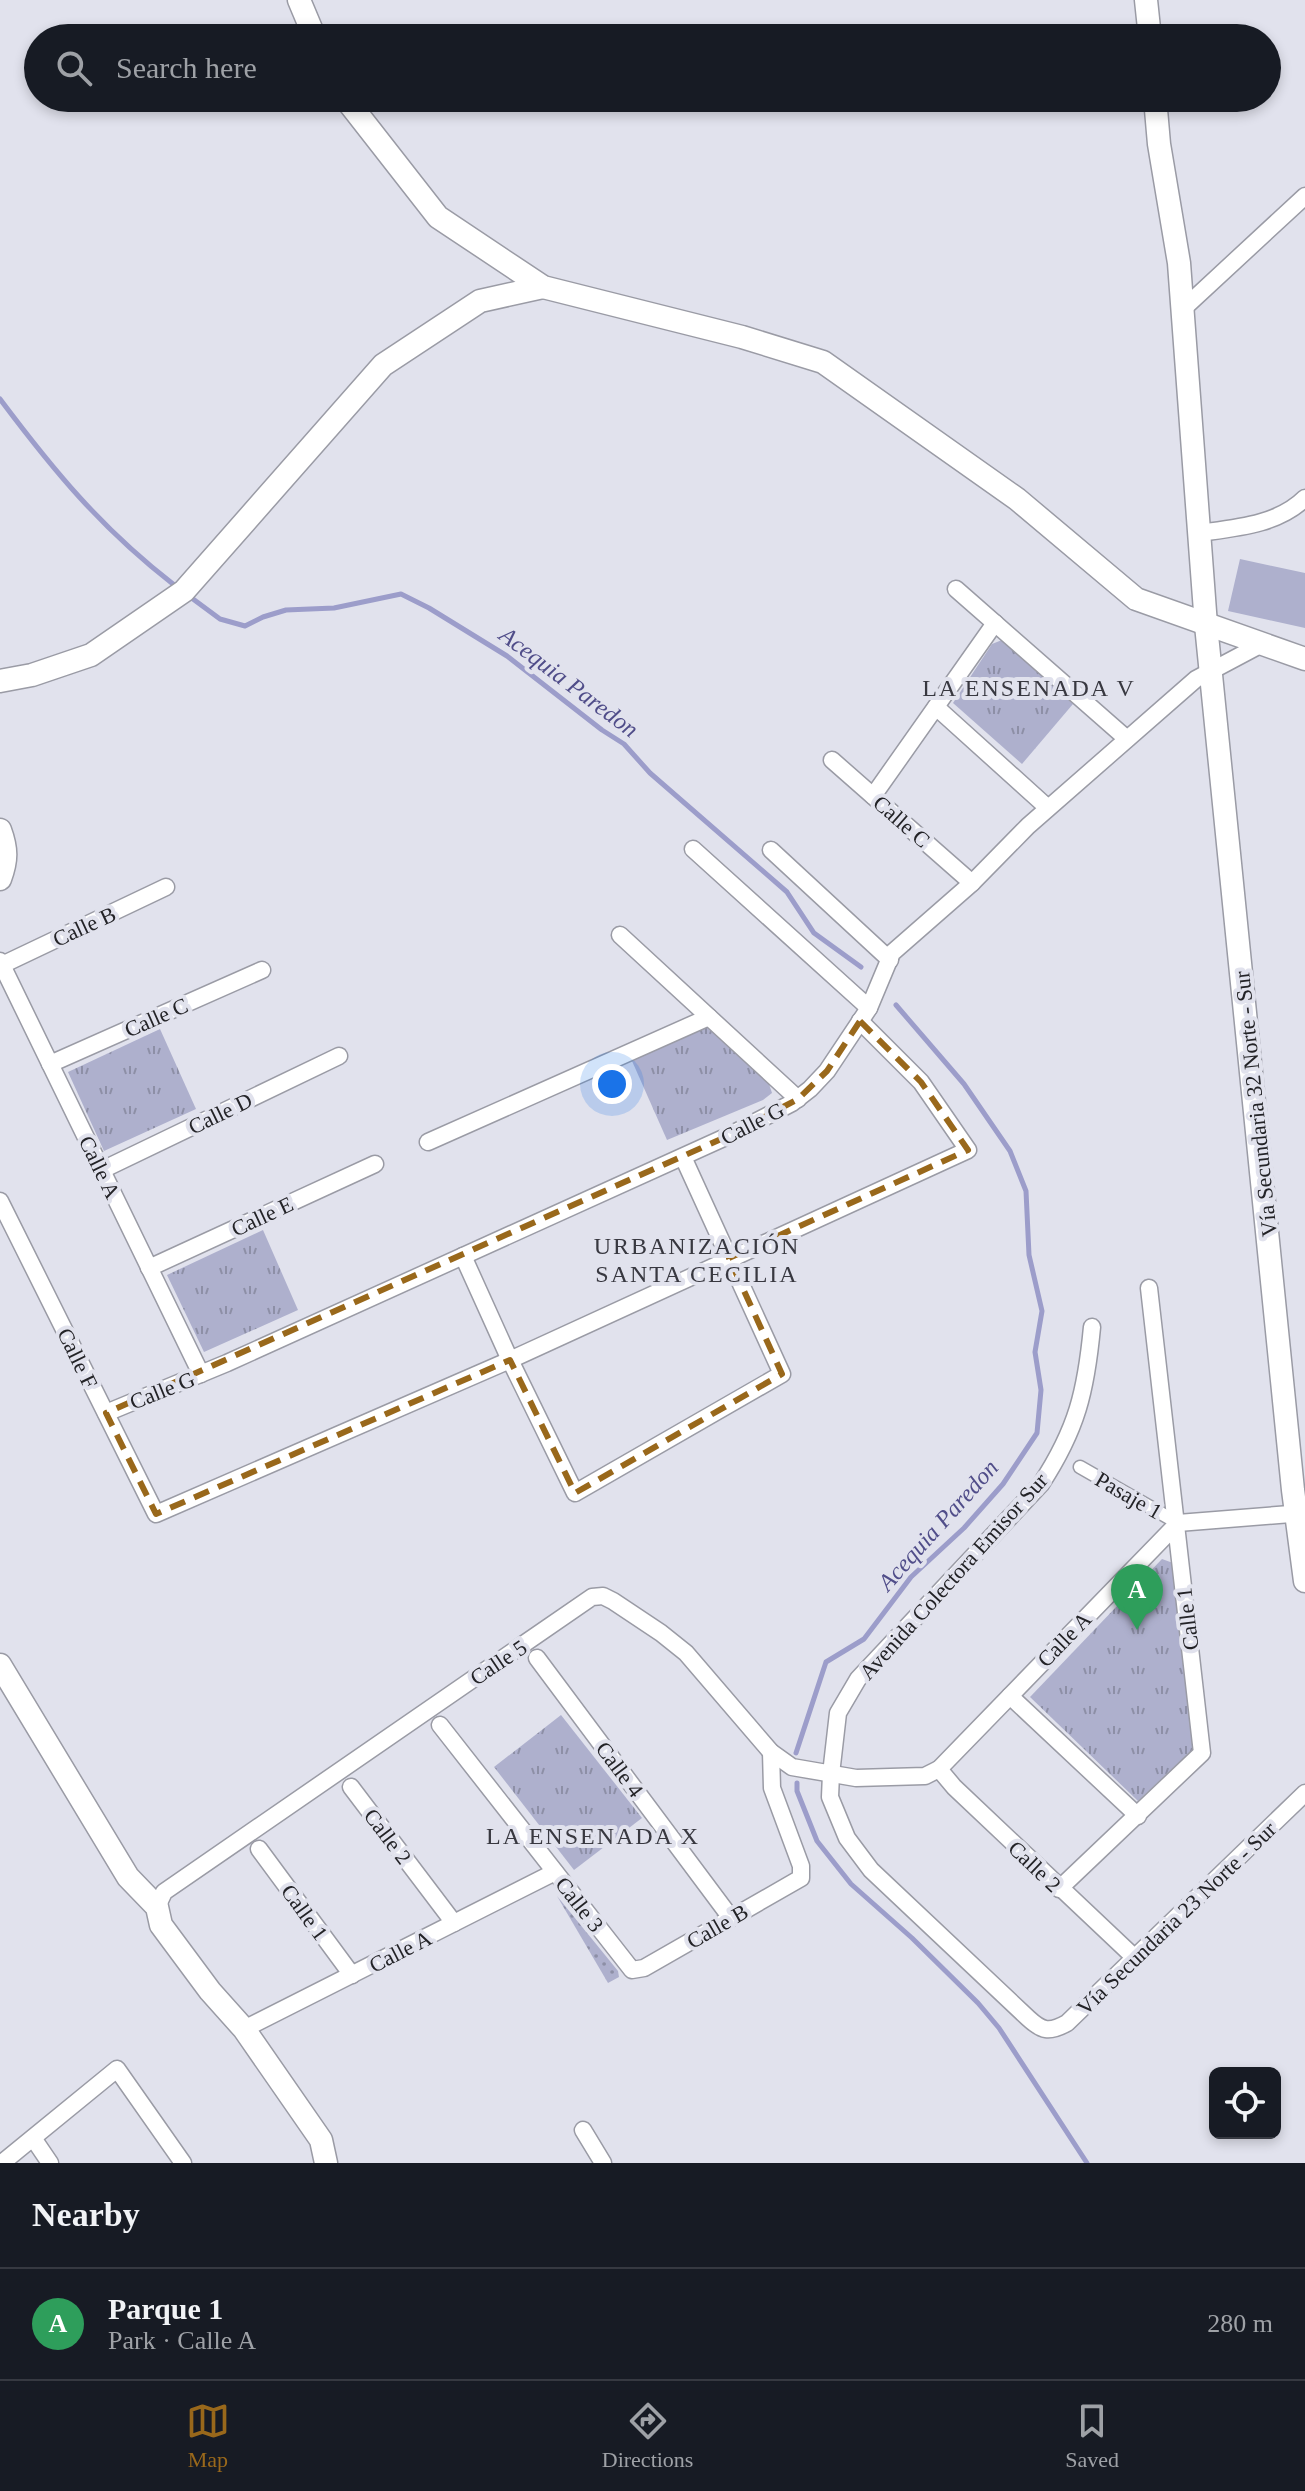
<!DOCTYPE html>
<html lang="en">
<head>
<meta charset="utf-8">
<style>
  body { margin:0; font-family:Georgia,serif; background:#20242c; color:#f1f3f6 }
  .controls { position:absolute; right:24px; bottom:24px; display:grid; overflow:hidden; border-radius:12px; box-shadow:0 4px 12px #0003 }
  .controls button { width:72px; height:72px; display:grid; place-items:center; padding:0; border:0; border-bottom:2px solid #363941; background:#171b24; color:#f1f3f6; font:40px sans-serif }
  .you { position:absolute; left:612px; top:1084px; width:28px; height:28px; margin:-20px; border:6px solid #fff; border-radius:50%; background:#1a73e8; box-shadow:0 0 0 12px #1a73e833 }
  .badge { display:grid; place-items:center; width:52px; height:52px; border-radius:50%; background:#99681b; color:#fff; font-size:26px; font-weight:700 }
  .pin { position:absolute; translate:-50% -66px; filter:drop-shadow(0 2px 4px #0008) }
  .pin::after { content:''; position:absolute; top:42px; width:28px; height:24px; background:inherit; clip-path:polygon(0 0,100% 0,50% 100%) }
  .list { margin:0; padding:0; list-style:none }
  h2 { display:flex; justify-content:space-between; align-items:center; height:104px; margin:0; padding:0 32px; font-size:34px }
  h2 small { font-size:26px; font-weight:400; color:#9ea1a6 }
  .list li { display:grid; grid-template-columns:52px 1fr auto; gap:24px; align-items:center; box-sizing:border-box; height:112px; padding:0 32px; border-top:2px solid #363941 }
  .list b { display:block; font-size:30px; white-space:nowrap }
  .list p { margin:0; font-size:26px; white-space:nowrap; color:#9ea1a6 }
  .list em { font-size:26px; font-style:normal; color:#9ea1a6 }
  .icon { flex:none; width:44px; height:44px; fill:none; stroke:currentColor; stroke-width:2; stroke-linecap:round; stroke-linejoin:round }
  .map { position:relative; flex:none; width:1305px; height:2163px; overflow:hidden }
  .search { position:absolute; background:#171b24; box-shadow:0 4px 12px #0003; left:24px; right:24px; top:24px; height:88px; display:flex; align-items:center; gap:20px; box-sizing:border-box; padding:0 28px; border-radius:44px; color:#9ea1a6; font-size:30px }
  .sheet { height:216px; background:#171b24 }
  nav { display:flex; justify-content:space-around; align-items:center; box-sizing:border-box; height:112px; border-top:2px solid #363941; background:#171b24; font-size:22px; color:#9ea1a6 }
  nav a { display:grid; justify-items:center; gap:4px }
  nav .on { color:#99681b }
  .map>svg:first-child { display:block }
</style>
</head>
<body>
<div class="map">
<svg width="1305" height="2163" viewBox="0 0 1305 2163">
  <defs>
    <pattern id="grass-dots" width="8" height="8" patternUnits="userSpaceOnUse" patternTransform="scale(2)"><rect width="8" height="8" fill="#aeb0cd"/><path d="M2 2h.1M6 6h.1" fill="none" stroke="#8d8fa6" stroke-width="1.8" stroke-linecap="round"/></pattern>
    <pattern id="park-tufts" width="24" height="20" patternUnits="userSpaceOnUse" patternTransform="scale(2)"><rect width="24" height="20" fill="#aeb0cd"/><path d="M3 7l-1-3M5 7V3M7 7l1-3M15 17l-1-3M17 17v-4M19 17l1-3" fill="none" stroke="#8d8fa6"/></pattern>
  </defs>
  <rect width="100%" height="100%" fill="#e1e2ed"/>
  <path fill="url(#grass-dots)" d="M557 1896 618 1971 619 1977 608 1983Z"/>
  <g fill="url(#park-tufts)">
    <path d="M1002 640 1073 704 1022 764 953 703 992 644Z"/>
    <path d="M704 1025 769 1084 772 1093 763 1100 667 1140 632 1061Z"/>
    <path d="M160 1029 196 1109 104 1151 68 1072Z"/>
    <path d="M263 1230 298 1310 204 1352 167 1275Z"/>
    <path d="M1162 1559 1173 1563 1194 1748 1138 1801 1030 1697Z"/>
    <path d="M561 1715 642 1818 574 1870 494 1767Z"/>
  </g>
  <path fill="#aeb0cd" d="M1240 559 1305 573V628L1228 611Z"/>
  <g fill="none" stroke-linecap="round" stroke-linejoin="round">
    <g stroke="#9c9dca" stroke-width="5">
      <path d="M0 399C54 471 101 528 173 584"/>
      <path d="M193 599 220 619 245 626 263 617 286 610 334 608 401 594 429 608 507 656 602 730 624 744 650 773 787 892 814 933 861 967"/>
      <path d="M796 1753 826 1662 864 1639 911 1577 964 1528 1003 1484 1037 1433 1041 1390 1035 1352 1042 1311 1029 1255 1026 1191 1010 1151 964 1084 896 1005"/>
      <path d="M797 1783V1791L817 1841 851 1884 912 1938 978 2003 999 2028 1087 2163"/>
    </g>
    <g stroke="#9a9ba5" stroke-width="15">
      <path id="pedestrian" d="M1080 1467 1178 1523"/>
    </g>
    <g stroke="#9a9ba5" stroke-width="19">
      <g id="minor">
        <path d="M1183 309 1305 196"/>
        <path d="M1199 533C1235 528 1278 525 1305 498"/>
        <path d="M956 589 1127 739"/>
        <path d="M936 707 1048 808"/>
        <path d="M832 760 972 883"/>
        <path d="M873 796 995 623"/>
        <path d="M693 849 869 1008"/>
        <path d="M771 850 890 960"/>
        <path d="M620 935 798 1099"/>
        <path d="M0 961 201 1374"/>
        <path d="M2 965 166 887"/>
        <path d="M50 1064 262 970"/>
        <path d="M428 1142 709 1017"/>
        <path d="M102 1170 339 1056"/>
        <path d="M0 1201 156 1514 510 1360 968 1150 921 1082 860 1021"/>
        <path d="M463 1256 510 1360 575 1493 782 1374 683 1157"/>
        <path d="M149 1268 375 1164"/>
        <path d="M1092 1327C1086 1391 1077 1429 1041 1484L858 1679 838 1713 831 1774 830 1797 847 1838 871 1870 1028 2018C1042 2031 1049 2033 1067 2023L1305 1793"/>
        <path d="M106 1413 227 1363 728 1136 792 1103 810 1089 827 1071 869 1008 892 953 972 883 1028 826 1196 679 1260 645"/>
        <path d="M537 1658 731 1918"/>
        <path d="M1010 1696 1138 1816"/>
        <path d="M440 1725 632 1970 644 1968 801 1878V1866L772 1788 771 1752"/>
        <path d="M939 1769 954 1787 1135 1958"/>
        <path d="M351 1787 454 1923"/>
        <path d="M259 1849 352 1975"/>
        <path d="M1059 1889 1202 1753 1149 1288"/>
        <path d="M157 1907 164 1892 592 1597 603 1596 613 1601 661 1633 686 1653 771 1752 792 1767 856 1778 925 1776 939 1769 1178 1523 1303 1513"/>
        <path d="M244 2029 555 1872"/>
        <path d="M583 2130 603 2163"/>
        <path d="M33 2138 50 2163"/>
        <path d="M2 2163 117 2069 183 2163"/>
      </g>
    </g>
    <g stroke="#9a9ba5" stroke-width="25">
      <g id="tertiary">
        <path d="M299 0 315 38"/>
        <path d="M1146 0 1150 38"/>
        <path d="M345 98 438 217 543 287 742 337 823 362 1017 499 1136 599 1305 659"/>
        <path d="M1155 98 1159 144 1179 263 1206 625 1293 1490 1305 1581"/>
        <path d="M0 681 32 675 91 655 184 591 383 365 480 301 543 287"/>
        <path d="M0 830C7 849 7 860 0 879"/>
        <path d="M0 1665 128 1877 157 1907 161 1925 210 1991 244 2029 321 2140 326 2163"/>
      </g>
    </g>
    <use href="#pedestrian" stroke="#fff" stroke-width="12"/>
    <use href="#minor" stroke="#fff" stroke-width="16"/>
    <use href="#tertiary" stroke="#fff" stroke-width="22"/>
  </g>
  <path fill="none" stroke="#99681b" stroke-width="6" stroke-dasharray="16 10" stroke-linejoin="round" d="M860 1021 921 1082 968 1150 729 1258 782 1374 575 1493 510 1360 156 1514 106 1413 728 1136 798 1099 827 1071Z"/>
  <g text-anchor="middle" stroke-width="8" stroke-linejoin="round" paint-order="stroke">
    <g font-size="22" fill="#232327" stroke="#e1e2ed">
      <text transform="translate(902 821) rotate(41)" y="8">Calle C</text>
      <text transform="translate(84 926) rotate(-25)" y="8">Calle B</text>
      <text transform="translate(156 1017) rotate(-24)" y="8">Calle C</text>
      <text transform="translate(1255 1104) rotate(-96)" y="8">Vía Secundaria 32 Norte - Sur</text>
      <text transform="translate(220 1113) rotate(-26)" y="8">Calle D</text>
      <text transform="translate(752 1123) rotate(-27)" y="8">Calle G</text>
      <text transform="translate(100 1167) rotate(64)" y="8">Calle A</text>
      <text transform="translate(262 1216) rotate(-25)" y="8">Calle E</text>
      <text transform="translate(78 1358) rotate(64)" y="8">Calle F</text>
      <text transform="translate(162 1390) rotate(-22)" y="8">Calle G</text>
      <text transform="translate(1129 1495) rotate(30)" y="8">Pasaje 1</text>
      <text transform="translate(953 1576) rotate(-48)" y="8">Avenida Colectora Emisor Sur</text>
      <text transform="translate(1187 1619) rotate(-97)" y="8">Calle 1</text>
      <text transform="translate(1064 1639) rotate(-46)" y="8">Calle A</text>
      <text transform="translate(498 1662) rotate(-34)" y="8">Calle 5</text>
      <text transform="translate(620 1769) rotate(53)" y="8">Calle 4</text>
      <text transform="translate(388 1836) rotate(53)" y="8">Calle 2</text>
      <text transform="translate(1035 1866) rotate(44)" y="8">Calle 2</text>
      <text transform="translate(580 1904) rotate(52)" y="8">Calle 3</text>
      <text transform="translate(305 1912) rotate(54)" y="8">Calle 1</text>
      <text transform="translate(1176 1918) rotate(-44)" y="8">Vía Secundaria 23 Norte - Sur</text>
      <text transform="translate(717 1926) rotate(-30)" y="8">Calle B</text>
      <text transform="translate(400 1951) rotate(-27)" y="8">Calle A</text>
    </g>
    <g font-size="24" font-style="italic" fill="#504d89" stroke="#e1e2ed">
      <text transform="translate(569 682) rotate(37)" y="8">Acequia Paredon</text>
      <text transform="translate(938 1525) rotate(-48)" y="8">Acequia Paredon</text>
    </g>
    <g font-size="24" letter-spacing="2" fill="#383840" stroke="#e1e2ed">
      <text x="1029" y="696">LA ENSENADA V</text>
      <text x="697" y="1254">URBANIZACIÓN<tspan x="697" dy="28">SANTA CECILIA</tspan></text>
      <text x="593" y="1844">LA ENSENADA X</text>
    </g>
  </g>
</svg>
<div class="controls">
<button><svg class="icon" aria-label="locate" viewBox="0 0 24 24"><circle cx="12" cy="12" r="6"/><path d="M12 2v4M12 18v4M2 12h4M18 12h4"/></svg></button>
</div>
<div class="you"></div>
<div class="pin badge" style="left:1137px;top:1630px;background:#2e9e5b">A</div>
<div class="search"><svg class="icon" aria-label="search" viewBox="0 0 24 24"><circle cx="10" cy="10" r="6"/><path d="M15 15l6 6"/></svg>Search here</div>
</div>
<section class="sheet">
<h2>Nearby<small></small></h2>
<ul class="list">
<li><span class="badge" style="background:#2e9e5b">A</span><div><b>Parque 1</b><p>Park · Calle A</p></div><em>280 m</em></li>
</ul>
</section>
<nav>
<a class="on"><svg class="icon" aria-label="map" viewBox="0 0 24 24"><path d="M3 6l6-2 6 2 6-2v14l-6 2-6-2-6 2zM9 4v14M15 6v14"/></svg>Map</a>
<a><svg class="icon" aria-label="directions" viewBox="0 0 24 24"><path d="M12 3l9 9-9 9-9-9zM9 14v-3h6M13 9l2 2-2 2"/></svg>Directions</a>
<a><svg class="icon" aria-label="saved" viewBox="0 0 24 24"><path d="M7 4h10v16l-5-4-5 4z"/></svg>Saved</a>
</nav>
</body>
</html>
